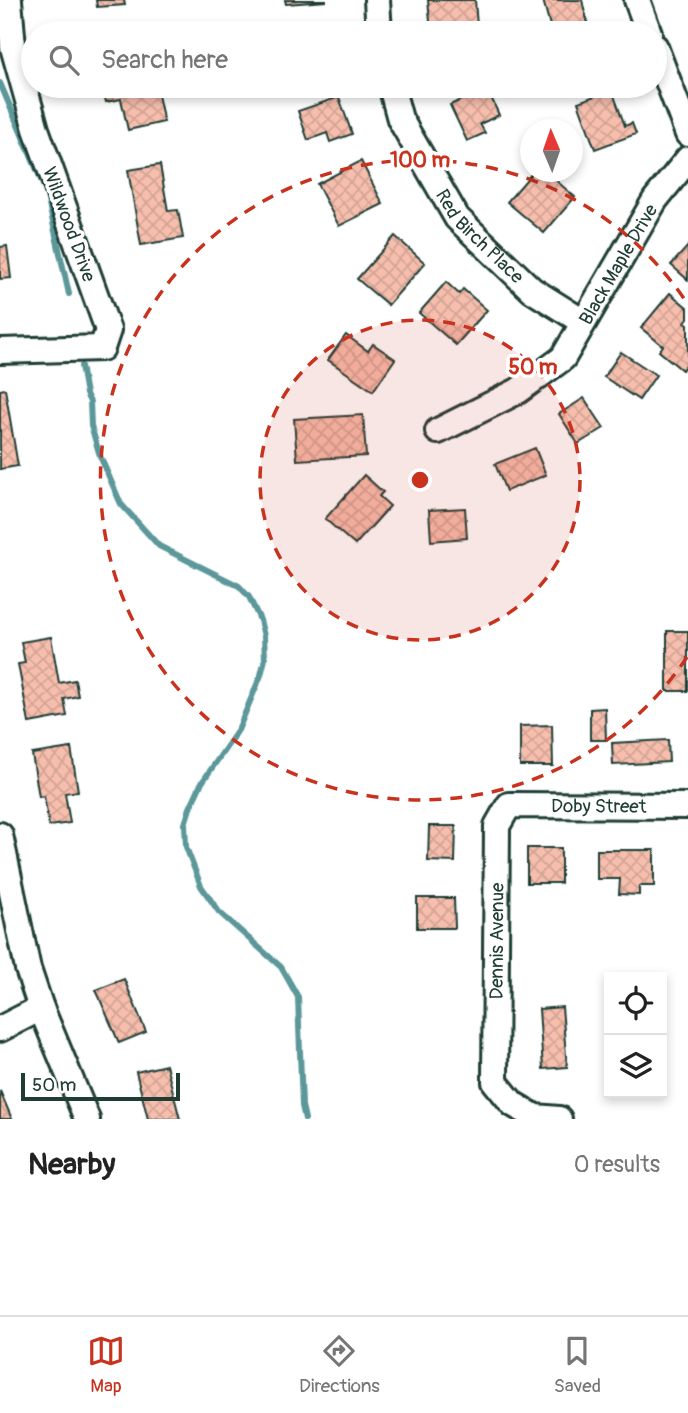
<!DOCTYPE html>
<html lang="en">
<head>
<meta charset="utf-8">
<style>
  body { margin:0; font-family:Pangolin,sans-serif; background:#f6f6f6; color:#222 }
  .controls { position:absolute; right:21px; bottom:21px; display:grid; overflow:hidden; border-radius:0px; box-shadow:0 4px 10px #0003 }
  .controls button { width:63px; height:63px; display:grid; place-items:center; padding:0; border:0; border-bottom:2px solid #e0e0e0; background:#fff; color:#222; font:35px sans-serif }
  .compass { position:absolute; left:520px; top:119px; width:63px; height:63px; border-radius:50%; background:#fff; box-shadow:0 4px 10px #0003; rotate:358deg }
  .scale { position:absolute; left:21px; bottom:18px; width:159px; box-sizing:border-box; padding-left:7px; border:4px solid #1f3d34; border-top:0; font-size:19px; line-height:24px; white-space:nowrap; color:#1f3d34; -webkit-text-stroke:5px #fff; paint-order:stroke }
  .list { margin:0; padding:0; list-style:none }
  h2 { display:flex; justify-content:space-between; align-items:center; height:91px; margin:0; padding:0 28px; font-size:30px }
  h2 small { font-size:23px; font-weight:400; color:#767676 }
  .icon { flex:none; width:38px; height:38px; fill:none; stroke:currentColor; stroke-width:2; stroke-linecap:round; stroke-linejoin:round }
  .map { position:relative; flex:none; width:688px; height:1119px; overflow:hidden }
  .search { position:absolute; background:#fff; box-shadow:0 4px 10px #0003; left:21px; right:21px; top:21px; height:77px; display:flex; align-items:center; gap:18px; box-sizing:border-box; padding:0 24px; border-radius:38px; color:#767676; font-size:26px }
  .sheet { height:196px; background:#fff }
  nav { display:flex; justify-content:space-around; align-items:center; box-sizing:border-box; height:98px; border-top:2px solid #e0e0e0; background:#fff; font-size:19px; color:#767676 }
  nav a { display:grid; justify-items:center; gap:4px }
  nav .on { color:#c8321e }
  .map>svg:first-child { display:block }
</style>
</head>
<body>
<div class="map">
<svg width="688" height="1119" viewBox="0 0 688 1119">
  <defs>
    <pattern id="building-cross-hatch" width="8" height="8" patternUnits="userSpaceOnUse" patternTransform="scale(1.75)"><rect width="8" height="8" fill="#f7bead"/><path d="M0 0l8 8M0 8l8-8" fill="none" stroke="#d3a495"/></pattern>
  </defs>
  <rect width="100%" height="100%" fill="#fff"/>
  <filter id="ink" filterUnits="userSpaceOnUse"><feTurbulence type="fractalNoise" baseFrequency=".0143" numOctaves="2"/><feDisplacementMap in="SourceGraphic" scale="14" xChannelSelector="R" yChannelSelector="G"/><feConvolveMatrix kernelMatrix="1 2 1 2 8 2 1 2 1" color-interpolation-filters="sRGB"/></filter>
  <g filter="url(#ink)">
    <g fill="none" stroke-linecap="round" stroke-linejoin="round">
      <g stroke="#5b979a" stroke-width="6">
        <path d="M0 83 46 191 69 294"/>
        <path d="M81 366 86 394 90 402 91 426 100 456 121 504 159 546 239 586 249 597 260 620 264 636 265 659 261 675 238 730 201 784 190 808 185 824 186 847 201 886 219 912 281 967 298 997 302 1106 305 1119"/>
      </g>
    </g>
    <g fill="url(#building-cross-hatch)" stroke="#1f3d34" stroke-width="2">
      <path d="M96 0H124L125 5 97 7Z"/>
      <path d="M285 0H326V1L286 4Z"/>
      <path d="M428 0H475L477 26 456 28V33H431Z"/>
      <path d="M543 0H582L589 28 569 33H552Z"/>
      <path d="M327 26 328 33H287Z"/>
      <path d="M102 86H156L164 122 128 130 121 99 106 102Z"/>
      <path d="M487 88 499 115 480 124 485 133 467 141 450 105Z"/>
      <path d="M612 90 625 126 632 123 636 134 595 149 578 102Z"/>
      <path d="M339 97 352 134 330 142 327 133 308 140 298 111Z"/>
      <path d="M361 161 383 204 339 226 317 184Z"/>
      <path d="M160 165 168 211 178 210 183 238 141 245 128 170Z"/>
      <path d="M533 172H557L552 177 575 197 544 233 507 202Z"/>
      <path d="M395 236 425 263 388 305 357 279Z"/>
      <path d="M7 246 11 278 0 279V247Z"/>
      <path d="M688 246V280L671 265Z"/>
      <path d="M446 282 459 294 463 289 487 310 456 345 419 313Z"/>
      <path d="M670 293 688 308V318L685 322 688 324V363L682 370 659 351 663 346 641 328Z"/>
      <path d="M346 335 368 351 373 344 395 359 373 391 328 360Z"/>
      <path d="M621 352 656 375 639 400 604 377Z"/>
      <path d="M5 389 18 466 0 469V390Z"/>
      <path d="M584 398 604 428 578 444 559 414Z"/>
      <path d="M363 415 366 456 297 460 294 419Z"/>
      <path d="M535 448 546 475 506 491 495 464Z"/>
      <path d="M364 475 383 492 379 496 390 506 355 545 325 519Z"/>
      <path d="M465 508 467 538 431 541 429 510Z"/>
      <rect x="667" y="631" width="21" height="60"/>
      <path d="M51 637 59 683 75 680 78 696 64 699 67 716 29 723 18 664 25 663 21 642Z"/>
      <path d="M605 708 606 740H590V709Z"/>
      <path d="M552 725 553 766H520V726Z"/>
      <path d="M668 740 669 762 613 765 612 743Z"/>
      <path d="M71 748 78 791 65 793 70 823 49 826 44 796 39 797 32 754Z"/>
      <path d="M429 826H456L455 862 428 861Z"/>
      <rect x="527" y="848" width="34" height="35"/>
      <path d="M597 850H654V886H639V895L619 894 620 879H597Z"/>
      <path d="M417 898H454L455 928H417Z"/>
      <path d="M124 979 146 1032 119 1043 96 990Z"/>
      <path d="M562 1007 567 1067 543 1069 539 1009Z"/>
      <path d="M166 1065 180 1119H148L136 1072Z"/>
      <path d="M0 1091 12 1119H0Z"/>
    </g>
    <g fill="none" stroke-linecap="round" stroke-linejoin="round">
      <g stroke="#1f3d34" stroke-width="30">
        <g id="street">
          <path d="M377 0 379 33"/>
          <path d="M637 0 649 33"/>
          <path d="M655 47 688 134"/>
          <path id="s1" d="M391 86 400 119 457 218 532 290 583 322"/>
          <path d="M0 351 102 348 108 330 36 129 13 47 9 0"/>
          <path id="s2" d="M438 431 518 391 563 358 655 200 688 159"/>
          <path d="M0 835 28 969 41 1008 87 1119"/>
          <path d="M0 1029 41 1008"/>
          <path id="s3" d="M559 1119 535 1117 513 1104 495 1082 497 826 509 805 688 806"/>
        </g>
      </g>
      <use href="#street" stroke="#fff" stroke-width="24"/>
    </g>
  </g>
  <circle cx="420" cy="480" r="160" fill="#c8321e" fill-opacity=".12"/>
  <g fill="none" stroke="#c8321e" stroke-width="3.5" stroke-dasharray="12 9">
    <circle cx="420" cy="480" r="160"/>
    <path d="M687 657A320 320 0 1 1 687 303"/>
  </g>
  <g text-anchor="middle" stroke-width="7" stroke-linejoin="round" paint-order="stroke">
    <g font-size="19" fill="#1f3d34" stroke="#fff">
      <text transform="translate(70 224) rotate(70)" y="7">Wildwood Drive</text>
      <text dy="7" stroke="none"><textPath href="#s1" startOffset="177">Red Birch Place</textPath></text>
      <text dy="7" stroke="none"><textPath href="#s2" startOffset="254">Black Maple Drive</textPath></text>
      <text dy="7" stroke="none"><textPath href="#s3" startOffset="448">Doby Street</textPath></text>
      <text dy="7" stroke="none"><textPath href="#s3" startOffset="219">Dennis Avenue</textPath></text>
    </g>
  </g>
  <circle cx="420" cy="480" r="10" fill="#c8321e" stroke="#fff" stroke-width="3.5"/>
  <g font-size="21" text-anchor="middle" font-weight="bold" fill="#c8321e" stroke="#fff" stroke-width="7" stroke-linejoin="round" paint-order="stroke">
    <text x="420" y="167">100 m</text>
    <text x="533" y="374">50 m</text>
  </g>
</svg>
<div class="controls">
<button><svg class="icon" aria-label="locate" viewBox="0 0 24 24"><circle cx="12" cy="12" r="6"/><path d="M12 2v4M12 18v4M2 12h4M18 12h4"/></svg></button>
<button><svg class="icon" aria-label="layers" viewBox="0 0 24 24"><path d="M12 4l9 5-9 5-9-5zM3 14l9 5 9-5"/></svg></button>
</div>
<svg class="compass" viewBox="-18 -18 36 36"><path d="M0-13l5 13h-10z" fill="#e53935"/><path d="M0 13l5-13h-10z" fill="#767676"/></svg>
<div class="scale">50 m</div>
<div class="search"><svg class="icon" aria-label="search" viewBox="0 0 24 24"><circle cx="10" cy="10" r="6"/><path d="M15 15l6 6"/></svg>Search here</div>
</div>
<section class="sheet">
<h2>Nearby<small>0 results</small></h2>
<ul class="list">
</ul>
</section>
<nav>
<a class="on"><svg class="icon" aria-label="map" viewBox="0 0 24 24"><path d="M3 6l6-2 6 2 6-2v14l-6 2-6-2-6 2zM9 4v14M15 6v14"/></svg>Map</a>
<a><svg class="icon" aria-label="directions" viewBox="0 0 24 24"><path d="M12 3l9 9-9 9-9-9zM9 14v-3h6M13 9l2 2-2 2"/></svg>Directions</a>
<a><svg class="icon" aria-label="saved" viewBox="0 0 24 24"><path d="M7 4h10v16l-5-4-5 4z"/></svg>Saved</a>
</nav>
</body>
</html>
